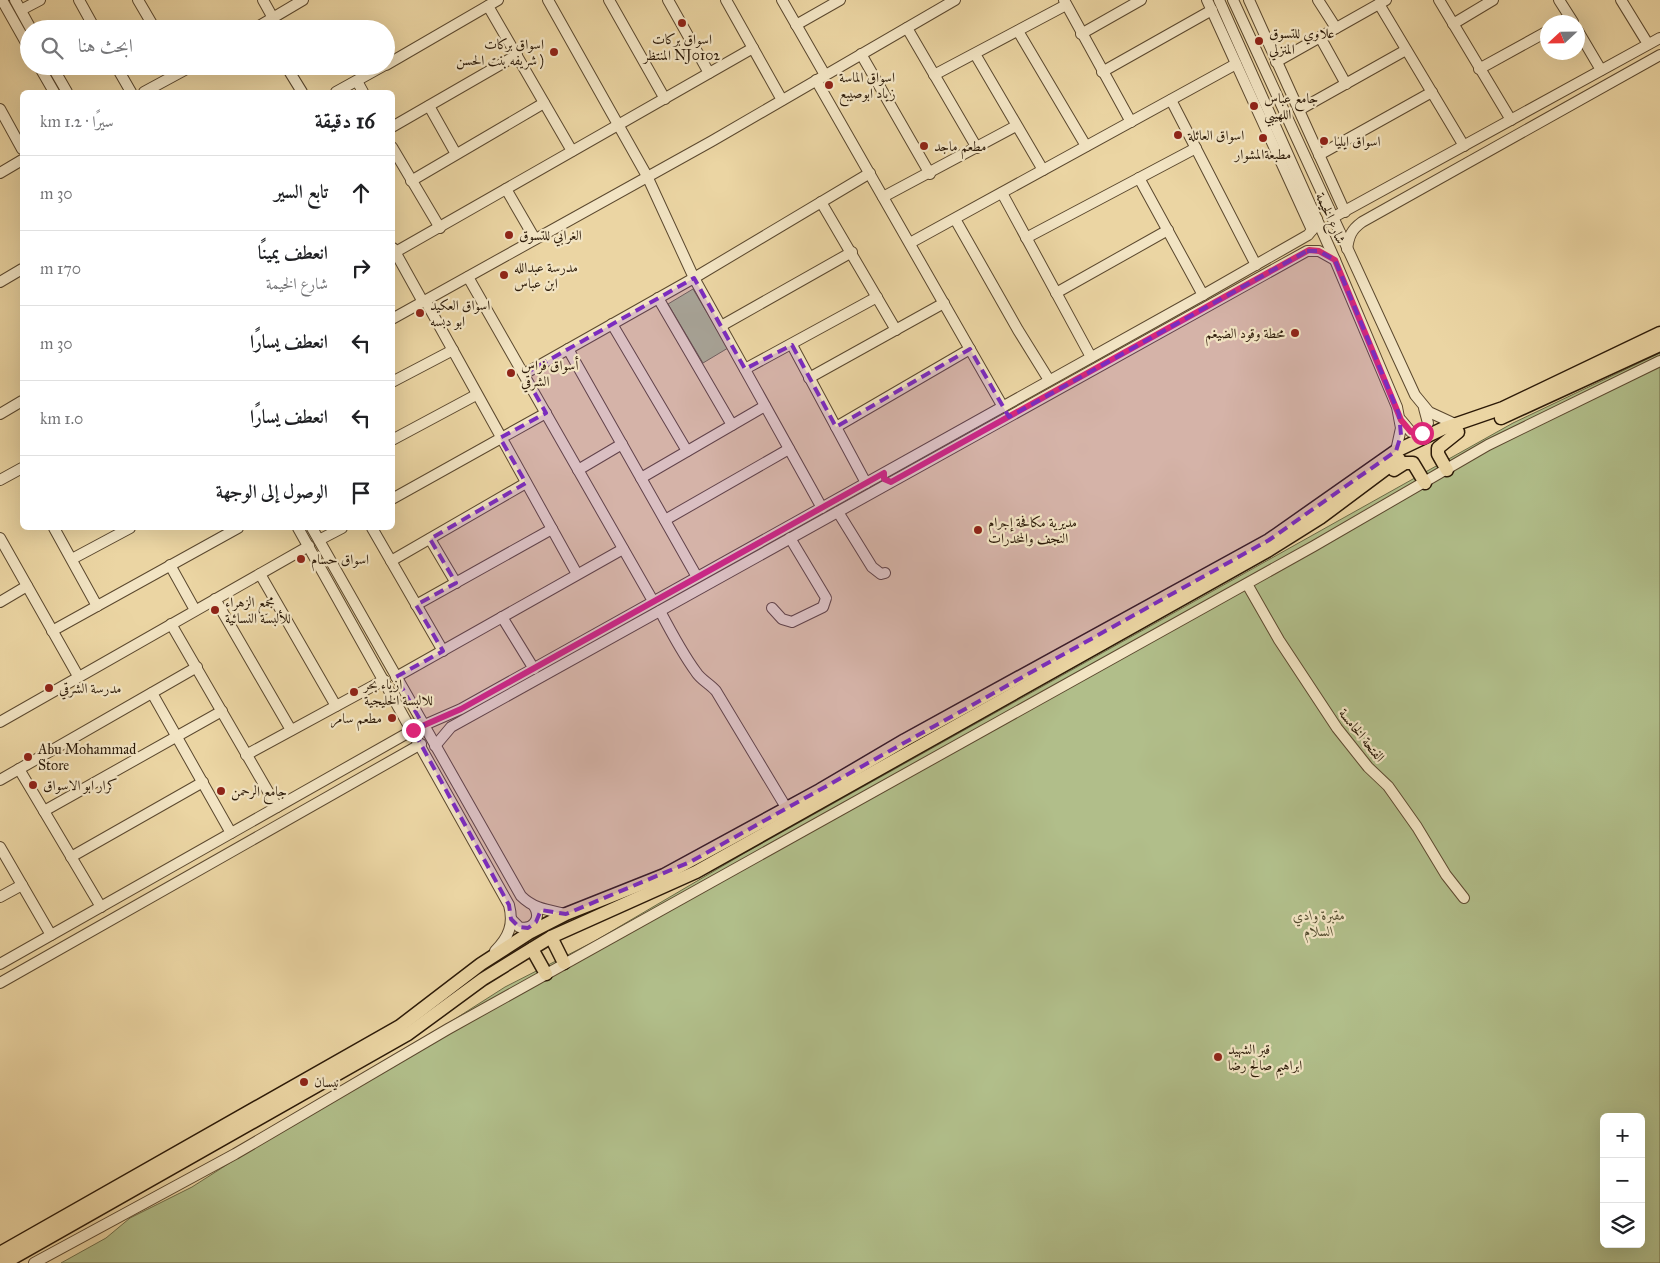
<!DOCTYPE html>
<html lang="ar">
<head>
<meta charset="utf-8">
<style>
  body { margin:0; font-family:"IM FELL Great Primer",Amiri,serif; background:#f2f2f2; color:#202124; direction:rtl }
  .controls { position:absolute; right:15px; bottom:15px; display:grid; overflow:hidden; border-radius:8px; box-shadow:0 5px 20px #0002 }
  .controls button { width:45px; height:45px; display:grid; place-items:center; padding:0; border:0; border-bottom:1px solid #e0e0e0; background:#fff; color:#202124; font:25px sans-serif }
  .compass { position:absolute; left:1540px; top:15px; width:45px; height:45px; border-radius:50%; background:#fff; box-shadow:0 5px 20px #0002; rotate:248deg }
  .stop { position:absolute; width:15px; height:15px; margin:-11px; border:4px solid #db2777; border-radius:50%; background:#fff }
  .stop.end { background:#db2777; border-color:#fff; box-shadow:0 1px 5px #0008 }
  .list { margin:0; padding:0; list-style:none }
  h2 { display:flex; justify-content:space-between; align-items:center; height:65px; margin:0; padding:0 20px; font-size:21px }
  h2 small { font-size:16px; font-weight:400; color:#757577 }
  .list li { display:grid; grid-template-columns:32px 1fr auto; gap:15px; align-items:center; box-sizing:border-box; height:75px; padding:0 20px; border-top:1px solid #e0e0e0 }
  .list b { display:block; font-size:19px; white-space:nowrap }
  .list p { margin:0; font-size:16px; white-space:nowrap; color:#757577 }
  .list em { font-size:16px; font-style:normal; color:#757577 }
  .icon { flex:none; width:28px; height:28px; fill:none; stroke:currentColor; stroke-width:2; stroke-linecap:round; stroke-linejoin:round }
  .map { position:relative; flex:none; width:1660px; height:1263px; overflow:hidden; direction:ltr }
  .search { position:absolute; background:#fff; box-shadow:0 5px 20px #0002; left:20px; top:20px; width:375px; height:55px; display:flex; align-items:center; gap:12px; box-sizing:border-box; padding:0 18px; border-radius:28px; color:#757577; font-size:19px }
  .panel { position:absolute; background:#fff; box-shadow:0 5px 20px #0002; left:20px; top:90px; width:375px; height:440px; border-radius:8px; direction:rtl }
  .map>svg:first-child { display:block }
</style>
</head>
<body>
<div class="map">
<svg width="1660" height="1263" viewBox="0 0 1660 1263">
  <rect width="100%" height="100%" fill="#ebd5a3"/>
  <filter id="stains"><feTurbulence type="fractalNoise" baseFrequency=".004" numOctaves="4"/><feColorMatrix values="0 0 0 0 .2 0 0 0 0 .09 0 0 0 0 .02 0 0 0 .5 -.17"/></filter>
  <radialGradient id="worn" r=".72"><stop offset=".6" stop-color="#630" stop-opacity="0"/><stop offset="1" stop-color="#630" stop-opacity=".3"/></radialGradient>
  <g fill="#b1be8a" stroke="#6e6c48" fill-rule="evenodd">
    <path d="M693 289 728 348 703 363 668 304Z"/>
    <path d="M1660 353V1263H61L106 1238 130 1218 192 1187 505 987 595 941 743 854 1513 423ZM1604 1117H1641V1244H1604Z"/>
  </g>
  <g fill="none" stroke-linecap="round" stroke-linejoin="round">
    <g stroke="#5b482e" stroke-width="12">
      <g id="minor">
        <path d="M2 0 29 48"/>
        <path d="M15 0 31 29"/>
        <path d="M79 0 95 29"/>
        <path d="M138 0 155 29"/>
        <path d="M263 0 273 18"/>
        <path d="M548 0 647 176 694 278 822 508"/>
        <path d="M609 0 665 99"/>
        <path d="M668 0 709 73"/>
        <path d="M726 0 782 100"/>
        <path d="M782 0 825 75"/>
        <path d="M1064 0 1131 122"/>
        <path d="M1207 0 1312 230"/>
        <path d="M1219 0 1335 260 1397 407 1401 428 1396 451"/>
        <path d="M1233 0 1415 395 1429 412 1455 424"/>
        <path d="M1249 0 1345 212"/>
        <path d="M1318 0 1336 28"/>
        <path d="M1439 0 1511 120"/>
        <path d="M1559 0 1573 22"/>
        <path d="M1621 0 1648 44"/>
        <path d="M1379 4 1464 146"/>
        <path d="M488 6 572 151"/>
        <path d="M21 10 40 0"/>
        <path d="M1453 24 1493 0"/>
        <path d="M796 25 840 0"/>
        <path d="M907 28 977 148"/>
        <path d="M254 29 303 0"/>
        <path d="M1018 31 1086 146"/>
        <path d="M1578 31 1601 70"/>
        <path d="M1081 34 1141 0"/>
        <path d="M1320 37 1346 84"/>
        <path d="M861 54 930 174"/>
        <path d="M975 54 1043 170"/>
        <path d="M1276 62 1386 0"/>
        <path d="M386 65 498 0"/>
        <path d="M39 66 54 92"/>
        <path d="M52 66 67 92"/>
        <path d="M116 66 131 92"/>
        <path d="M286 66 302 92"/>
        <path d="M1479 69 1548 31"/>
        <path d="M1102 72 1212 10"/>
        <path d="M934 75 1066 5"/>
        <path d="M816 80 1003 407"/>
        <path d="M357 81 363 92"/>
        <path d="M144 92 192 66"/>
        <path d="M336 92 383 66"/>
        <path d="M1171 100 1256 265"/>
        <path d="M429 106 456 154"/>
        <path d="M0 109 22 149"/>
        <path d="M1299 110 1406 50"/>
        <path d="M392 127 517 55"/>
        <path d="M392 147 440 228"/>
        <path d="M1319 155 1432 92"/>
        <path d="M0 173 22 160"/>
        <path d="M1139 178 1203 295"/>
        <path d="M411 181 544 103"/>
        <path d="M506 189 535 239"/>
        <path d="M1002 193 1091 357"/>
        <path d="M883 197 1016 126"/>
        <path d="M821 202 896 330"/>
        <path d="M1332 218 1660 38"/>
        <path d="M955 219 1018 330 1049 380"/>
        <path d="M1026 238 1196 148"/>
        <path d="M910 243 1236 64"/>
        <path d="M393 248 423 302"/>
        <path d="M1347 249C1349 236 1351 230 1362 222L1660 55"/>
        <path d="M392 254 753 48"/>
        <path d="M468 277 653 601"/>
        <path d="M0 282 22 269"/>
        <path d="M1056 293 1168 230"/>
        <path d="M658 298 732 425"/>
        <path d="M425 300 577 574"/>
        <path d="M392 319 712 141 955 0"/>
        <path d="M612 324 687 451"/>
        <path d="M721 326 852 252"/>
        <path d="M792 345 866 483"/>
        <path d="M568 349 697 577"/>
        <path d="M745 369 877 297"/>
        <path d="M524 374 694 278 870 173"/>
        <path d="M809 378 944 303"/>
        <path d="M392 382 453 350"/>
        <path d="M0 414 22 401"/>
        <path d="M1401 420 1411 432 1422 433 1428 423 1424 408"/>
        <path d="M836 427 970 349"/>
        <path d="M392 440 476 395"/>
        <path d="M578 470 622 444"/>
        <path d="M641 478 765 406"/>
        <path d="M0 480 22 468"/>
        <path d="M392 499 546 413"/>
        <path d="M838 512 872 567 881 574 885 573"/>
        <path d="M665 520 789 449"/>
        <path d="M54 528 97 606"/>
        <path d="M298 528 509 905C514 924 509 937 495 951"/>
        <path d="M312 528 521 896C534 909 548 910 566 914"/>
        <path d="M372 528 443 651"/>
        <path d="M0 538 78 676"/>
        <path d="M430 539 456 583"/>
        <path d="M319 540 342 528"/>
        <path d="M72 559 130 528"/>
        <path d="M391 561 526 483"/>
        <path d="M170 565 195 610"/>
        <path d="M260 574 336 706"/>
        <path d="M1247 584 1279 640 1337 728 1368 767 1388 786 1417 827 1446 875 1464 898"/>
        <path d="M215 599 291 730"/>
        <path d="M0 602 27 586"/>
        <path d="M416 605 552 529"/>
        <path d="M772 608 782 619 792 622 823 607 826 598 790 538"/>
        <path d="M660 611C671 632 682 653 696 672 701 680 709 683 716 691L787 809"/>
        <path d="M502 617 534 669"/>
        <path d="M171 624 277 807"/>
        <path d="M52 631 238 528"/>
        <path d="M396 677 623 549"/>
        <path d="M152 693 231 833"/>
        <path d="M0 722 309 546"/>
        <path d="M435 746 451 727 1307 251H1319L1335 260"/>
        <path d="M246 755 384 680"/>
        <path d="M19 769 101 907"/>
        <path d="M0 780 197 667"/>
        <path d="M44 811 222 711"/>
        <path d="M0 847 51 935"/>
        <path d="M71 857 203 782"/>
        <path d="M0 897 22 885"/>
        <path d="M511 919 519 927C533 931 542 918 534 906"/>
        <path d="M0 964 413 730 461 709 1203 295 1308 235 1313 229 1317 219"/>
        <path d="M0 983 421 744"/>
        <path d="M34 1263 235 1154 448 1029 1314 546 1488 445 1660 361"/>
      </g>
    </g>
    <g stroke="#2b1907" stroke-width="15">
      <g id="major">
        <path d="M1501 418 1660 345"/>
        <path d="M1394 470 1405 463H1413L1425 483"/>
        <path d="M1447 470 1438 454V448L1458 432"/>
        <path d="M551 937 564 963"/>
        <path d="M532 949 546 974"/>
        <path d="M0 1253 400 1026 481 964 529 933 566 914 664 875 820 790 905 740 1269 540 1396 451 1442 429 1503 408 1660 333"/>
        <path d="M4 1263 408 1034 483 979 551 937 696 872 1269 550 1320 518 1399 459"/>
      </g>
    </g>
    <use href="#minor" stroke="#f2e4c3" stroke-width="10"/>
    <use href="#major" stroke="#ebd5a3" stroke-width="12"/>
  </g>
  <g fill="none" stroke-linecap="round" stroke-linejoin="round">
    <path stroke="#db2777" stroke-width="6" d="M413 730 461 709 884 473V479L891 482 1309 250 1319 251 1335 260 1401 420 1411 432 1422 433"/>
  </g>
  <path fill="#7b2cbf" fill-opacity="0.2" stroke="#7b2cbf" stroke-width="4" stroke-dasharray="10 6" stroke-linejoin="round" d="M1307 251H1319L1335 260 1399 414 1401 435 1396 451 1269 540 690 862 566 914 541 910 536 922 528 928 519 927 511 919 509 905 413 730 423 725 396 677 443 651 416 605 456 583 430 539 526 483 500 438 546 413 524 374 694 278 745 369 792 345 836 427 970 349 1009 417Z"/>
  <g fill="#8f2418" stroke="#f2e4c3" stroke-width="2">
    <circle cx="682" cy="23" r="5"/>
    <circle cx="1259" cy="41" r="5"/>
    <circle cx="554" cy="52" r="5"/>
    <circle cx="829" cy="85" r="5"/>
    <circle cx="1254" cy="106" r="5"/>
    <circle cx="1178" cy="135" r="5"/>
    <circle cx="1263" cy="138" r="5"/>
    <circle cx="1324" cy="141" r="5"/>
    <circle cx="924" cy="146" r="5"/>
    <circle cx="509" cy="235" r="5"/>
    <circle cx="504" cy="275" r="5"/>
    <circle cx="420" cy="313" r="5"/>
    <circle cx="1295" cy="333" r="5"/>
    <circle cx="511" cy="373" r="5"/>
    <circle cx="978" cy="530" r="5"/>
    <circle cx="301" cy="559" r="5"/>
    <circle cx="215" cy="610" r="5"/>
    <circle cx="49" cy="688" r="5"/>
    <circle cx="354" cy="692" r="5"/>
    <circle cx="392" cy="718" r="5"/>
    <circle cx="28" cy="757" r="5"/>
    <circle cx="33" cy="785" r="5"/>
    <circle cx="221" cy="791" r="5"/>
    <circle cx="1218" cy="1057" r="5"/>
    <circle cx="304" cy="1082" r="5"/>
  </g>
  <g text-anchor="middle" stroke-width="4.5" stroke-linejoin="round" paint-order="stroke">
    <g font-size="14" fill="#2b1907" stroke="#f2e4c3" text-anchor="start">
      <text x="1269" y="38">علاوي للتسوق<tspan x="1269" dy="16">المنزلي</tspan></text>
      <text x="682" y="44" text-anchor="middle">اسواق بركات<tspan x="682" dy="16">المنتظر NJ0102</tspan></text>
      <text x="544" y="49" text-anchor="end">اسواق بركات<tspan x="544" dy="16">شريفه بنت الحسن )</tspan></text>
      <text x="839" y="82">اسواق الماسة<tspan x="839" dy="16">زياد ابوصيبع</tspan></text>
      <text x="1264" y="103">جامع عباس<tspan x="1264" dy="16">اللهيبي</tspan></text>
      <text x="1188" y="140">اسواق العائلة</text>
      <text x="1334" y="146">اسواق ايليا</text>
      <text x="934" y="151">مطعم ماجد</text>
      <text x="1263" y="159" text-anchor="middle">مطبعةالمشوار</text>
      <text x="519" y="240">الغرابي للتسوق</text>
      <text x="514" y="272">مدرسة عبدالله<tspan x="514" dy="16">ابن عباس</tspan></text>
      <text x="430" y="310">اسواق العكيد<tspan x="430" dy="16">ابو دبسه</tspan></text>
      <text x="1285" y="338" text-anchor="end">محطة وقود الضيغم</text>
      <text x="521" y="370">أسواق فراس<tspan x="521" dy="16">الشرقي</tspan></text>
      <text x="988" y="527">مديرية مكافحة إجرام<tspan x="988" dy="16">النجف والمخدرات</tspan></text>
      <text x="311" y="564">اسواق حسام</text>
      <text x="225" y="607">مجمع الزهراء<tspan x="225" dy="16">للألبسة النسائية</tspan></text>
      <text x="364" y="689">ازياء بحر<tspan x="364" dy="16">للالبسة الخليجية</tspan></text>
      <text x="59" y="693">مدرسة الشرقي</text>
      <text x="382" y="723" text-anchor="end">مطعم سامر</text>
      <text x="38" y="754">Abu Mohammad<tspan x="38" dy="16">Store</tspan></text>
      <text x="43" y="790">كرار ابو الاسواق</text>
      <text x="231" y="796">جامع الرحمن</text>
      <text x="1228" y="1054">قبر الشهيد<tspan x="1228" dy="16">ابراهيم صالح رضا</tspan></text>
      <text x="314" y="1087">نيسان</text>
    </g>
    <g font-size="14" fill="#2b1907" stroke="#f2e4c3">
      <text transform="translate(1331 218) rotate(66)" y="5">شارع الخيمة</text>
      <text transform="translate(1362 735) rotate(51)" y="5">الفتحة الخامسة</text>
    </g>
    <g font-size="14" font-style="italic" fill="#534b2e" stroke="#f2e4c3">
      <text x="1319" y="920">مقبرة وادي<tspan x="1319" dy="16">السلام</tspan></text>
    </g>
  </g>
  <rect width="100%" height="100%" filter="url(#stains)"/>
  <rect width="100%" height="100%" fill="url(#worn)"/>
</svg>
<div class="controls">
<button>+</button>
<button>−</button>
<button><svg class="icon" aria-label="layers" viewBox="0 0 24 24"><path d="M12 4l9 5-9 5-9-5zM3 14l9 5 9-5"/></svg></button>
</div>
<svg class="compass" viewBox="-18 -18 36 36"><path d="M0-13l5 13h-10z" fill="#e53935"/><path d="M0 13l5-13h-10z" fill="#757577"/></svg>
<div class="stop" style="left:1422px;top:433px"></div>
<div class="stop end" style="left:413px;top:730px"></div>
<div class="search"><svg class="icon" aria-label="search" viewBox="0 0 24 24"><circle cx="10" cy="10" r="6"/><path d="M15 15l6 6"/></svg>ابحث هنا</div>
<section class="panel">
<h2>16 دقيقة<small>سيرًا · 1.2 km</small></h2>
<ul class="list">
<li><svg class="icon" aria-label="ahead" viewBox="0 0 24 24"><path d="M12 20V5M6 11l6-6 6 6"/></svg><div><b>تابع السير</b></div><em>30 m</em></li>
<li><svg class="icon" aria-label="right" viewBox="0 0 24 24"><path d="M7 20v-9h11M14 6l5 5-5 5"/></svg><div><b>انعطف يمينًا</b><p>شارع الخيمة</p></div><em>170 m</em></li>
<li><svg class="icon" aria-label="left" viewBox="0 0 24 24"><path d="M17 20v-9H6M10 6l-5 5 5 5"/></svg><div><b>انعطف يسارًا</b></div><em>30 m</em></li>
<li><svg class="icon" aria-label="left" viewBox="0 0 24 24"><path d="M17 20v-9H6M10 6l-5 5 5 5"/></svg><div><b>انعطف يسارًا</b></div><em>1.0 km</em></li>
<li><svg class="icon" aria-label="arrive" viewBox="0 0 24 24"><path d="M6 21V4h12l-3 4 3 4H6"/></svg><div><b>الوصول إلى الوجهة</b></div></li>
</ul>
</section>
</div>
</body>
</html>
